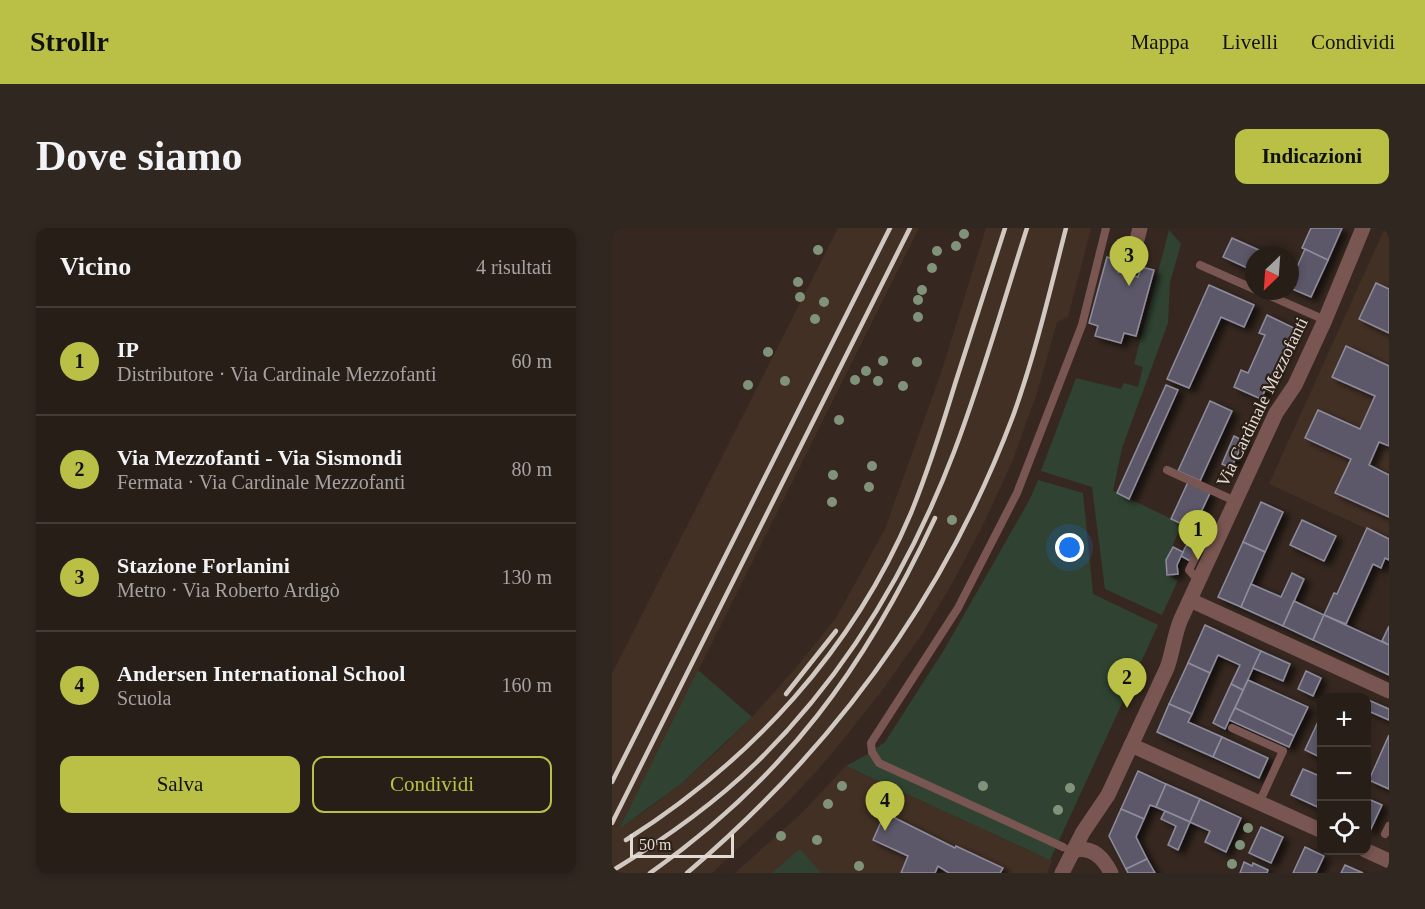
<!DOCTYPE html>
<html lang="it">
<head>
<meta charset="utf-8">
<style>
  body { margin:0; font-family:"Times New Roman",serif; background:#302721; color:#f1f3f6 }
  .controls { position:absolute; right:18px; bottom:18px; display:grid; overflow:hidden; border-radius:12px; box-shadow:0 3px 9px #0003 }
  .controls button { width:54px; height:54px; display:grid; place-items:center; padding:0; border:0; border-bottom:2px solid #443c37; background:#281e18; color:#f1f3f6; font:30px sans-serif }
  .compass { position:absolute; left:633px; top:18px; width:54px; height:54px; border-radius:50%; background:#281e18; box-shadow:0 3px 9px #0003; rotate:205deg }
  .scale { position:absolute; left:18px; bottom:15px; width:104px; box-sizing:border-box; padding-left:6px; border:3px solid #e3dad4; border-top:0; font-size:16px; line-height:21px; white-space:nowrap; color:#e3dad4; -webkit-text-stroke:4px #2c1f16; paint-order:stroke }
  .you { position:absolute; left:458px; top:320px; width:21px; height:21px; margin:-15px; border:4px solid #fff; border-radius:50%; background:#1a73e8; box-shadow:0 0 0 9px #1a73e833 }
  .badge { display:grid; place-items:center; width:39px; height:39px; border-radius:50%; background:#bac045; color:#111; font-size:20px; font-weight:700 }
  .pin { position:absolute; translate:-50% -50px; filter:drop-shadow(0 2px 3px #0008) }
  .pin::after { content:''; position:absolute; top:32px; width:21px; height:18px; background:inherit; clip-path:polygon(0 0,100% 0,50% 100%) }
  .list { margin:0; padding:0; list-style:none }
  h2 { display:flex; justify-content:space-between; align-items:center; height:78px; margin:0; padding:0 24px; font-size:26px }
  h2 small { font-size:20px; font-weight:400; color:#a5a2a2 }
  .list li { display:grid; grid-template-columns:39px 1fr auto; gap:18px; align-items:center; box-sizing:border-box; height:108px; padding:0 24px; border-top:2px solid #443c37 }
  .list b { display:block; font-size:22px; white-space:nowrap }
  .list p { margin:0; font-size:20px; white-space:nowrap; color:#a5a2a2 }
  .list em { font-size:20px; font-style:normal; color:#a5a2a2 }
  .actions { display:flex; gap:12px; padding:18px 24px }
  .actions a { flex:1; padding:14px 0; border:2px solid #bac045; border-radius:12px; text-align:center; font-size:21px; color:#bac045 }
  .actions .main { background:#bac045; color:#111 }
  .icon { flex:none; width:33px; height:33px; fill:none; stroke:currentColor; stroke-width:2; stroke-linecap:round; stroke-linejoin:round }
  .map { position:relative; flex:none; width:777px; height:645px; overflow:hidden; border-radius:12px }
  header { display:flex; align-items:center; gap:36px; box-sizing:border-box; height:84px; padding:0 30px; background:#bac045; color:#111 }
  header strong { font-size:28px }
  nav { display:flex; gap:33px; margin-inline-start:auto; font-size:21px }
  .intro { display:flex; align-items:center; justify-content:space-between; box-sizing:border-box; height:144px; padding:0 36px }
  h1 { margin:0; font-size:42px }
  .button { padding:15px 27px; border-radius:12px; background:#bac045; color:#111; font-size:21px; font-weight:700 }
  main { display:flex; gap:36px; padding:0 36px }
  aside { flex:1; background:#281e18; border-radius:12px; box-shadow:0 3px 9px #0003 }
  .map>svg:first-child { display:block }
</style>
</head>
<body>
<header>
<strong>Strollr</strong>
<nav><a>Mappa</a><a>Livelli</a><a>Condividi</a></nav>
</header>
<div class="intro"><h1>Dove siamo</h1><a class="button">Indicazioni</a></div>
<main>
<aside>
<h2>Vicino<small>4 risultati</small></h2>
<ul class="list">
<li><span class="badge">1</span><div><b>IP</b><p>Distributore · Via Cardinale Mezzofanti</p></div><em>60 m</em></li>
<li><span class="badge">2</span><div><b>Via Mezzofanti - Via Sismondi</b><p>Fermata · Via Cardinale Mezzofanti</p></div><em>80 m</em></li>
<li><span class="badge">3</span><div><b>Stazione Forlanini</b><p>Metro · Via Roberto Ardigò</p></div><em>130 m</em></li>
<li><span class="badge">4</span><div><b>Andersen International School</b><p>Scuola</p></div><em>160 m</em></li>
</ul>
<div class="actions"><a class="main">Salva</a><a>Condividi</a></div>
</aside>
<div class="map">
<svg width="777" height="645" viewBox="0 0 777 645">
  <defs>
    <filter id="shadow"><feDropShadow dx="6" dy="4" stdDeviation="3" flood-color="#0009"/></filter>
  </defs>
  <rect width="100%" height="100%" fill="#362820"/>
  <g fill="#433025">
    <path d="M226 0H307L8 599 32 584 69 556 110 519 140 489 182 442 224 390 273 301 330 142 374 0H479L456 89 445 94 425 165 400 234 371 297 342 352 310 406 269 464 218 528 179 571 100 645H0V446Z"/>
    <path d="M773 0H777V311L657 256Z"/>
    <path d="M234 538 440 633 435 645H123L189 586Z"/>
  </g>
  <g fill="#304332">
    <path d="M557 2 569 16 558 54 556 95 510 220 501 263 570 296 554 332 555 347 566 352 550 387 493 361 480 259 429 243 464 150 509 161 512 155 526 159 531 139 522 136Z"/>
    <path d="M426 252 471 265 481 366 546 397 438 632 234 538 256 526 273 514 332 422 418 271Z"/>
    <path d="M86 442 140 489 69 556 7 601Z"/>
    <path d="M188 621 209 645H160Z"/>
  </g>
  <g fill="#5b5969" stroke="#8e8c9d" stroke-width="1.5" filter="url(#shadow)">
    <path d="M699 0H730L716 32 690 20Z"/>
    <path d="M620 10 658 27H642V43L611 29Z"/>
    <path d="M693 21 716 32 699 69 678 60V36L685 39Z"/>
    <path d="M495 29 509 33 506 44 526 49 529 39 542 42 524 108 512 105 509 115 483 108 486 98 477 95Z"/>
    <path d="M764 55 777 61V105L747 91Z"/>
    <path d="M597 57 642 77 632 99 609 89 577 160 555 151Z"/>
    <path d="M655 87 682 100 649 171 622 159 629 142 636 145 653 107 647 105Z"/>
    <path d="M734 118 777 138V218L767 214 757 237 777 247V289L723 265 739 231 693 210 706 182 748 201 763 168 720 149Z"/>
    <path d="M554 157 566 162 517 271 505 265Z"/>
    <path d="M598 173 620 183 588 253 566 243Z"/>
    <path d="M622 208 632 213 619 240 610 236Z"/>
    <path d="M576 254 598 265 581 301 559 291Z"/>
    <path d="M649 274 671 284 653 324 631 314Z"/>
    <path d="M690 292 724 308 712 333 678 317Z"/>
    <path d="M755 300 777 311V332L773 330 769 340 761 336 734 396 712 387 722 365 725 366Z"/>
    <path d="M631 314 653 324 629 379 606 369Z"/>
    <path d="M575 316 584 321 578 333 569 328Z"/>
    <path d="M561 319 571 324 565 337 566 346 555 347 554 332Z"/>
    <path d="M680 345 692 351 671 398 629 379 639 356 669 369Z"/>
    <path d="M682 373 712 387 701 412 671 398Z"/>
    <path d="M712 387 777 417V447L701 412Z"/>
    <path d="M593 397 649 423 631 462 619 456 628 437 606 427 598 445 576 435Z"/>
    <path d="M777 398V417L770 413Z"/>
    <path d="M649 423 678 436 671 453 641 440Z"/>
    <path d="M576 435 598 445 580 486 557 476Z"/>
    <path d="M694 443 709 450 701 468 686 461Z"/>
    <path d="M636 452 696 479 682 508 623 480Z"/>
    <path d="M619 456 631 462 613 501 601 495Z"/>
    <path d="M754 471 777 481V492L754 482Z"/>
    <path d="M557 476 580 486 576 494 610 509 601 529 545 504Z"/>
    <path d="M623 480 682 508 677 519 617 492Z"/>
    <path d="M710 485V530L693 522Z"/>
    <path d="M777 507V561L757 552Z"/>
    <path d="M610 509 656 530 647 550 601 529Z"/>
    <path d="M691 541 710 549V581L679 567Z"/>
    <path d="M526 543 554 556 544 579 538 577 532 591 509 581Z"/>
    <path d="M554 556 588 571 578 594 544 579Z"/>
    <path d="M754 570 770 577 758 603 754 601Z"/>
    <path d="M588 571 629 590 614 624 593 614 598 603 578 594Z"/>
    <path d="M509 581 532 591 524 609 535 631 514 641 497 608Z"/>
    <path d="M553 583 578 594 566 622 556 617 564 598 549 591Z"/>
    <path d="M273 585 343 620 344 618 391 640 388 645H337L326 638 323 645H289L296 628 261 612Z"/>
    <path d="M649 599 671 609 659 635 637 625Z"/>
    <path d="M693 619 712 628 704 645H681Z"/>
    <path d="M535 631 543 645H516L514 641Z"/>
    <path d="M632 634 640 638 641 635 656 642 655 645H628Z"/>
    <path d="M733 637 751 645H729Z"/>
  </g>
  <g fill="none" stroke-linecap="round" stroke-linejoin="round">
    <g stroke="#795651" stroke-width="8">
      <path d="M588 37 642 61"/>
      <path d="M647 63 713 92"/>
      <path d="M555 242 623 273"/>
      <path d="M587 353 577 342 590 316H603"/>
      <path d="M620 500 671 523 647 575"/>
      <path d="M773 606 777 598"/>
      <path d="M451 619 267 535 260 524 259 515 346 380 405 265 470 97 494 0"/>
    </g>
    <g stroke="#795651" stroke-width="15">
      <path d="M516 46 528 0"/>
      <path d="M578 372 777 463"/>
      <path d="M519 517 710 603"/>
      <path d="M753 622 777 633"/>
      <path d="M460 623C479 617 491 629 499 645"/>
      <path d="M450 645 471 604 496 567 555 440C561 424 562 407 569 391L664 185 683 157 713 92 751 0"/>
    </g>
    <g stroke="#d1c8c1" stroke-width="4.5">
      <path d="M174 466 224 403"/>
      <path d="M0 554 278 0"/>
      <path d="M0 595 298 0"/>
      <path d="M14 612C139 533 241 422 299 285 316 243 330 199 343 156 360 104 376 52 393 0"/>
      <path d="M0 643C51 612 101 577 144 535 233 448 298 339 342 224 370 151 391 75 415 0"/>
      <path d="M38 645C174 549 253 440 323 290"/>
      <path d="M75 645C222 520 333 369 401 188 423 127 438 63 454 0"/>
    </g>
  </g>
  <g fill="#80937a">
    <circle cx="352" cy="6" r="5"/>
    <circle cx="344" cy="18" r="5"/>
    <circle cx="206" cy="22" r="5"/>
    <circle cx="325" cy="23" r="5"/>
    <circle cx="320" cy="40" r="5"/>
    <circle cx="186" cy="54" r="5"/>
    <circle cx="310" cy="62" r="5"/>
    <circle cx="188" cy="69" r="5"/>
    <circle cx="306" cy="72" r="5"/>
    <circle cx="212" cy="74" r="5"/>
    <circle cx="306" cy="89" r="5"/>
    <circle cx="203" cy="91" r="5"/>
    <circle cx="156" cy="124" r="5"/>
    <circle cx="271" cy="133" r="5"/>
    <circle cx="305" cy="134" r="5"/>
    <circle cx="254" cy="143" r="5"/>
    <circle cx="243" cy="152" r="5"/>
    <circle cx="173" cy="153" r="5"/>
    <circle cx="266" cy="153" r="5"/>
    <circle cx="136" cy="157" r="5"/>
    <circle cx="291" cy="158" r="5"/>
    <circle cx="227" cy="192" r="5"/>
    <circle cx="260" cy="238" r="5"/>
    <circle cx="221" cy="247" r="5"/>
    <circle cx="257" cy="259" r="5"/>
    <circle cx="220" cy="274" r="5"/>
    <circle cx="340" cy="292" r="5"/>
    <circle cx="230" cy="558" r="5"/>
    <circle cx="371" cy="558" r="5"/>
    <circle cx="270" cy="560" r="5"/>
    <circle cx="458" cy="560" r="5"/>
    <circle cx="216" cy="576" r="5"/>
    <circle cx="446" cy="582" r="5"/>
    <circle cx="636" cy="600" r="5"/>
    <circle cx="169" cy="608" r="5"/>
    <circle cx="205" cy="612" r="5"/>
    <circle cx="628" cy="617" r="5"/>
    <circle cx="620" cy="636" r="5"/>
    <circle cx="247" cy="638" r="5"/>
  </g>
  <g text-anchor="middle" stroke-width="4.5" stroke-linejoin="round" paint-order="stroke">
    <g font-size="18" fill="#e3dad4" stroke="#2c1f16">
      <text transform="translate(650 174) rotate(-64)" y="6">Via Cardinale Mezzofanti</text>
    </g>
  </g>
</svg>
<div class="controls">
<button>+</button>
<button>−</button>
<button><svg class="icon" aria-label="locate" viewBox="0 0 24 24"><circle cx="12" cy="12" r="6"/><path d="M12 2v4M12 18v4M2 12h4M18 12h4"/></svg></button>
</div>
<svg class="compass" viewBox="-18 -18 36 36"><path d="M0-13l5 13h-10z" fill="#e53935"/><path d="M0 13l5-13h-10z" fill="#a5a2a2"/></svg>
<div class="scale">50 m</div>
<div class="you"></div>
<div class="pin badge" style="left:586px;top:332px">1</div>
<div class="pin badge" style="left:515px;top:480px">2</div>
<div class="pin badge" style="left:517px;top:58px">3</div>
<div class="pin badge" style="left:273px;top:603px">4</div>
</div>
</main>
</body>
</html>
